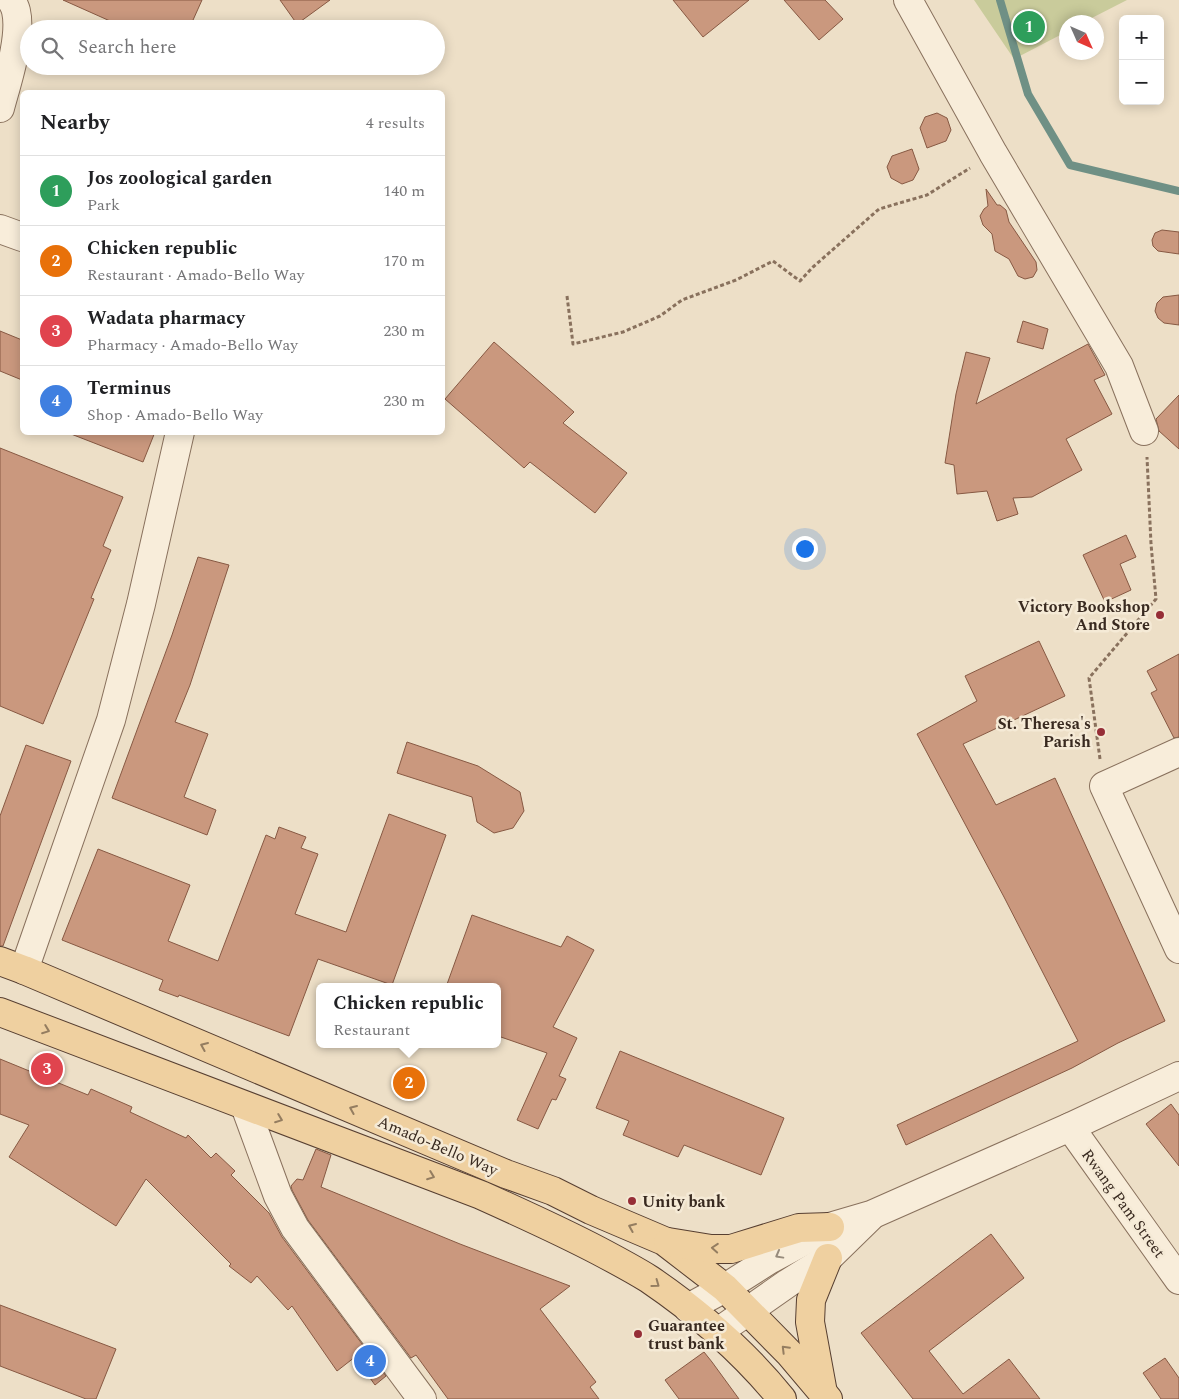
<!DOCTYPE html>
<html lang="en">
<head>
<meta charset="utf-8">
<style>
  body { margin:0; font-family:Spectral,serif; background:#f6f6f6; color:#202124 }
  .controls { position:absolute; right:15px; top:15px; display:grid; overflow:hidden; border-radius:8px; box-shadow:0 2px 12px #0003 }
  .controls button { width:45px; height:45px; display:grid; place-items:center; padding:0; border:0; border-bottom:1px solid #e0e0e0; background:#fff; color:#202124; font:25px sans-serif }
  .compass { position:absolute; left:1059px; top:15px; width:45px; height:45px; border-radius:50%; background:#fff; box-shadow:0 2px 12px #0003; rotate:135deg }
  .you { position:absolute; left:804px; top:548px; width:18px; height:18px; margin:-12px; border:4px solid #fff; border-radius:50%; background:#1a73e8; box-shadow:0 0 0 8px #1a73e833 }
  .badge { display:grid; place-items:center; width:32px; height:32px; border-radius:50%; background:#ea580c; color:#fff; font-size:16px; font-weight:700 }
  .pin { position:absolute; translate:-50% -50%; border:2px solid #fff; box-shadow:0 1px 5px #0006 }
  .popup { position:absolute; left:316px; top:983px; width:185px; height:65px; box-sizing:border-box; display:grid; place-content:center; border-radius:8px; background:#fff; filter:drop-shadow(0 1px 4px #0005); font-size:16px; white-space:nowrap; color:#757577 }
  .popup b { font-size:19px; color:#202124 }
  .popup::after { content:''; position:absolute; left:50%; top:100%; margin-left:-10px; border:10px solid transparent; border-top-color:#fff }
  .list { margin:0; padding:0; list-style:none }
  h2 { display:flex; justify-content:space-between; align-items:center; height:65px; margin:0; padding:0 20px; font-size:21px }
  h2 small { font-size:16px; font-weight:400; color:#757577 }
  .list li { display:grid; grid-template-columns:32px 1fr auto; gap:15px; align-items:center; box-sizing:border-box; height:70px; padding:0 20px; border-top:1px solid #e0e0e0 }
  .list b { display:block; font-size:19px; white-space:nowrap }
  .list p { margin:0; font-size:16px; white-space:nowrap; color:#757577 }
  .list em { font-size:16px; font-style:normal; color:#757577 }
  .icon { flex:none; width:28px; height:28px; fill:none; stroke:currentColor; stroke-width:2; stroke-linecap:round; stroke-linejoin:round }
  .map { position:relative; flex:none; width:1179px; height:1399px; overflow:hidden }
  .search { position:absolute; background:#fff; box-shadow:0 2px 12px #0003; left:20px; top:20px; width:425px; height:55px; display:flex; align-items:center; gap:12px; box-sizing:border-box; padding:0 18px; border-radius:28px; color:#757577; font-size:19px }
  .panel { position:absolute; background:#fff; box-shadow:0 2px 12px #0003; left:20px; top:90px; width:425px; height:345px; border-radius:8px }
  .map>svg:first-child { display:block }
</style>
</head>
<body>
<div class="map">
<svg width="1179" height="1399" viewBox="0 0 1179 1399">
  <rect width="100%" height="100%" fill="#eddfc7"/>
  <path fill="#c9cb9b" d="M974 0H1127L1084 22H1066V32L1014 59Z"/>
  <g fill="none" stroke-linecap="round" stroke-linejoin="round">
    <path stroke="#6f9085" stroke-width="8" d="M1000 0 1028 94 1070 165 1179 191"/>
  </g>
  <g fill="#ca987e" stroke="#875943">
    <path d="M63 0H202L189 29H128Z"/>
    <path d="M280 0H330L297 24Z"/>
    <path d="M673 0H749L703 37Z"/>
    <path d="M784 0H825L843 19 819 40Z"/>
    <path d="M937 113 947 118 951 130 946 141 927 148 920 128 925 117Z"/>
    <path d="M912 149 919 169 913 180 902 184 891 178 887 167 892 156Z"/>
    <path d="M986 189 997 205H1000L1006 210 1009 222 1036 262 1037 270 1033 277 1025 279 1018 276 1009 259 995 251 992 234 983 225 980 216 984 209 988 206Z"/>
    <path d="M1162 230 1179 232V254L1158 251 1153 246 1152 240 1155 233Z"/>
    <path d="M1179 295V325L1164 323 1158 318 1155 311 1157 303 1163 297Z"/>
    <path d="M1023 321 1048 329 1043 349 1017 342Z"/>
    <path d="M0 331 22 340V380L0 371Z"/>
    <path d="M494 342 574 412 563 423 627 473 595 513 530 462 524 468 445 399Z"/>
    <path d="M1088 344 1105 375 1094 380 1112 414 1066 439 1082 470 1032 497 1013 498 1018 514 997 521 987 491 957 494 954 465 945 463 956 394 966 352 990 358 976 404Z"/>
    <path d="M1179 395V449L1159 431 1156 419Z"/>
    <path d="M71 432H155L143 462 71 434Z"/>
    <path d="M0 448 123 497 103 546 111 550 91 598 94 599 43 724 0 706Z"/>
    <path d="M1126 535 1136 557 1120 564 1131 590 1105 602 1083 555Z"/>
    <path d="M198 557 229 565 190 685 175 722 208 734 184 797 216 810 207 835 112 798 172 635Z"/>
    <path d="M1039 641 1065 696 963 744 996 805 1055 778 1165 1021 1118 1043 1072 1068 906 1145 897 1125 1078 1041 1004 897 917 734 977 701 965 676Z"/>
    <path d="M1179 654V737L1174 738 1151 693 1157 690 1147 671Z"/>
    <path d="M407 742 478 766 520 792 524 811 513 828 494 833 477 822 472 797 397 773Z"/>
    <path d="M26 745 71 761 3 946H0V816Z"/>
    <path d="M389 814 446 835 392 985 318 959 289 1036 179 995 178 997 159 990 163 980 62 940 98 849 190 885 168 941 218 961 266 835 275 839 279 827 306 837 301 848 318 854 295 914 346 932Z"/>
    <path d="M472 915 561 947 567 936 594 950 553 1027 577 1038 559 1076 566 1079 556 1100 552 1099 538 1129 517 1120 547 1053 498 1036V987H446Z"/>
    <path d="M620 1051 784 1118 761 1175 684 1145 678 1157 623 1135 629 1121 596 1108Z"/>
    <path d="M0 1059 88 1095 91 1089 132 1107 130 1112 186 1138 188 1135 211 1158 216 1153 235 1171 231 1175 269 1213 282 1237 386 1376 375 1385 355 1357 337 1371 292 1306 288 1310 257 1276 251 1283 229 1266 231 1264 146 1179 116 1226 9 1157 29 1125 0 1114Z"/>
    <path d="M1171 1104 1179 1115V1166L1146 1124Z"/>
    <path d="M316 1149 331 1155 321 1187 460 1244 570 1286 540 1309 596 1382 590 1387 599 1399H448L416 1355 411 1358 308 1220 292 1190 291 1186 297 1179 303 1180Z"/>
    <path d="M991 1234 1024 1278 929 1351 963 1394 1009 1359 1040 1399H913L861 1333Z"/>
    <path d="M0 1305 116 1349 96 1399H86L0 1366Z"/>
    <path d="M704 1352 712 1362 739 1399H679L665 1380Z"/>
    <path d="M1165 1358 1179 1378V1399H1161L1143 1373Z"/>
  </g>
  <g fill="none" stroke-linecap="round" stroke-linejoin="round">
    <g stroke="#89715d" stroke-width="30">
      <g id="minor">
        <path d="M908 0 993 153 1119 366 1144 431"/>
        <path d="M0 108C7 82 22 37 16 11 15 7 13 3 11 0"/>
        <path d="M0 229 22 237"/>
        <path d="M1179 752 1104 786 1179 949"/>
        <path d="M24 970 111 720 141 604 180 432"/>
        <path d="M245 1106 278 1196 295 1228 422 1399"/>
        <path d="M1070 1127 1179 1280"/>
        <path d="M688 1308 725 1288 769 1260 830 1227 871 1215 1070 1127 1179 1076"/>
        <path d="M718 1332 788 1283 828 1258 870 1217"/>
      </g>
    </g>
    <g stroke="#573f31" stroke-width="30">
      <g id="major">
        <path d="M0 961 24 970 506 1174 553 1191 591 1210 664 1241 725 1288 790 1354 828 1399"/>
        <path d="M0 1012 481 1195C521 1213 561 1231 599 1251 616 1260 633 1269 649 1279 699 1313 744 1352 782 1399"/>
        <path d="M668 1242 711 1249H731L799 1228 830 1227"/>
        <path d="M823 1393 810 1322 811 1300 828 1258"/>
      </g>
    </g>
    <g stroke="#89715d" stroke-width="3" stroke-dasharray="4 2.5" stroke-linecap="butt">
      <path d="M567 296 573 344 623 332 660 316 682 300 736 280 773 261 800 281 813 267 879 209 927 195 970 168"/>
      <path d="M1100 759 1089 678 1156 599 1151 544 1147 457"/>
    </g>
    <use href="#minor" stroke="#f8edda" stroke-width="28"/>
    <use href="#major" stroke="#efd0a0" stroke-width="28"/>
  </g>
  <defs><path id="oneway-chevron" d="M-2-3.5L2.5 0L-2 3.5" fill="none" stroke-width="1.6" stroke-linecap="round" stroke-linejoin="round" transform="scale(1.25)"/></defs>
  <g stroke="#947d60">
    <use href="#oneway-chevron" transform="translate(46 1030) rotate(21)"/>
    <use href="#oneway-chevron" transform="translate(204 1046) rotate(-157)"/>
    <use href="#oneway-chevron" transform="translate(353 1109) rotate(-157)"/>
    <use href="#oneway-chevron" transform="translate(279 1119) rotate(21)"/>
    <use href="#oneway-chevron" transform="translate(431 1176) rotate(21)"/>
    <use href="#oneway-chevron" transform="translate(632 1227) rotate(-157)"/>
    <use href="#oneway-chevron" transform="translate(715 1248) rotate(-176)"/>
    <use href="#oneway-chevron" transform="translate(656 1284) rotate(36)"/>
    <use href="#oneway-chevron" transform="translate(785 1349) rotate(-135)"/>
  </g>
  <use stroke="#988c7d" href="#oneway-chevron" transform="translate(779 1255) rotate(151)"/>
  <g fill="#962e37" stroke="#f5ead6" stroke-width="2">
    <circle cx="1160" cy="615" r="5"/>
    <circle cx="1101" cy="732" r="5"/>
    <circle cx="632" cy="1201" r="5"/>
    <circle cx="638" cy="1334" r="5"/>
  </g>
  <g text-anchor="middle" stroke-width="5" stroke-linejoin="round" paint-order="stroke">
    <g font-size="16" font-weight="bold" fill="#392a20" stroke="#f5ead6" text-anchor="end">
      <text x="1150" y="612">Victory Bookshop<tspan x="1150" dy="18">And Store</tspan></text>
      <text x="1091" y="729">St. Theresa's<tspan x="1091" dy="18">Parish</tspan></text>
      <text x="642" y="1207" text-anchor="start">Unity bank</text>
      <text x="648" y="1331" text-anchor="start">Guarantee<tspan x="648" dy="18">trust bank</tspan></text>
    </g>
    <g font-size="16" fill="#392a20" stroke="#f5ead6">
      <text transform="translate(438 1145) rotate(23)" y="6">Amado-Bello Way</text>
      <text transform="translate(1124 1203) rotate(54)" y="6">Rwang Pam Street</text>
    </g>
  </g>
</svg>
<div class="controls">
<button>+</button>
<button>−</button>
</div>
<svg class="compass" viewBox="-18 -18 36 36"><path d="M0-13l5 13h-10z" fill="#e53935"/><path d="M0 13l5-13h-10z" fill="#757577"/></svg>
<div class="you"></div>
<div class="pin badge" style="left:1029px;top:27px;background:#2e9e5b">1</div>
<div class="pin badge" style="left:409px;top:1083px;background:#e8710a">2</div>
<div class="popup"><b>Chicken republic</b>Restaurant</div>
<div class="pin badge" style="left:47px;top:1069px;background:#e0444e">3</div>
<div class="pin badge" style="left:370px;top:1361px;background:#3f7fe0">4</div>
<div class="search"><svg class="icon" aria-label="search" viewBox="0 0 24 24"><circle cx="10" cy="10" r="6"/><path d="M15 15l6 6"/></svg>Search here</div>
<section class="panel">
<h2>Nearby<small>4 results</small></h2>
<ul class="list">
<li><span class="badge" style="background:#2e9e5b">1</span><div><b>Jos zoological garden</b><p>Park</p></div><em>140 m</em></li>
<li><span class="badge" style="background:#e8710a">2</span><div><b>Chicken republic</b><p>Restaurant · Amado-Bello Way</p></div><em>170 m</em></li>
<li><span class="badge" style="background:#e0444e">3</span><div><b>Wadata pharmacy</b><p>Pharmacy · Amado-Bello Way</p></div><em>230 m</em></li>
<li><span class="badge" style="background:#3f7fe0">4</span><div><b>Terminus</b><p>Shop · Amado-Bello Way</p></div><em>230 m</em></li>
</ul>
</section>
</div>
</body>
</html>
